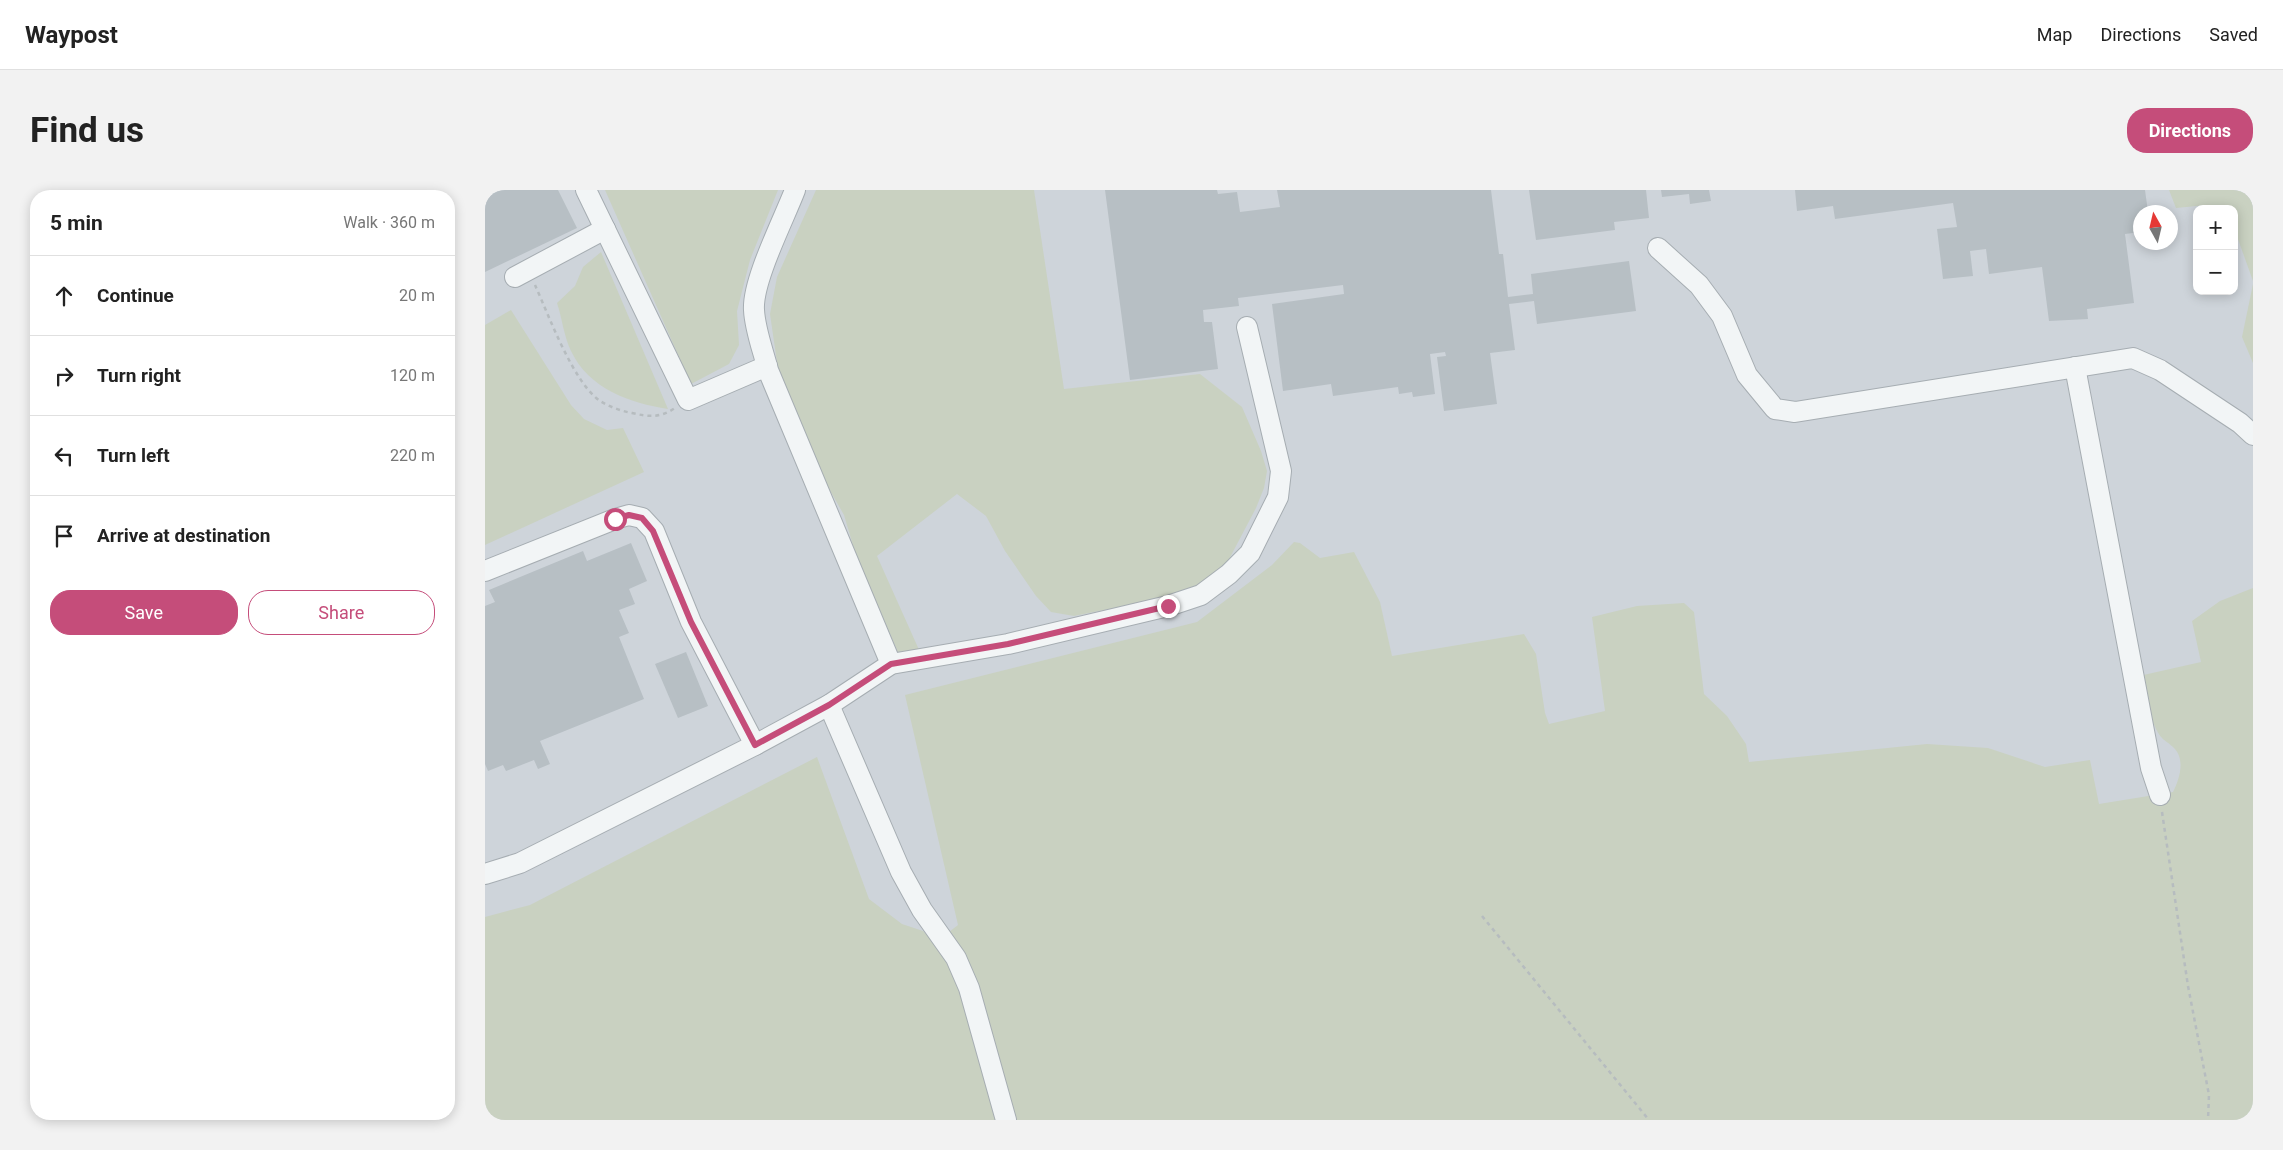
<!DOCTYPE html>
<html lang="en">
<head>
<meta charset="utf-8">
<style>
  body { margin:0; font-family:Roboto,sans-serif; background:#f2f2f2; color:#222 }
  .controls { position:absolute; right:15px; top:15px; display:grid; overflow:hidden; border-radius:10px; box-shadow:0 2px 12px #0003 }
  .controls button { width:45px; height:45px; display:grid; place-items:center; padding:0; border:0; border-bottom:1px solid #e0e0e0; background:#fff; color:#222; font:25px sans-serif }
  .compass { position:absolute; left:1648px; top:15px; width:45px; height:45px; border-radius:50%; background:#fff; box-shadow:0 2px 12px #0003; rotate:352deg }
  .stop { position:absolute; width:15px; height:15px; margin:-11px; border:4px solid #c54d7a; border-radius:50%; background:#fff }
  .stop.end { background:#c54d7a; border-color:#fff; box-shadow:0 1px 5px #0008 }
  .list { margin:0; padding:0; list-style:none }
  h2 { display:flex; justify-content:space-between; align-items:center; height:65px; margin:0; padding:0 20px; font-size:21px }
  h2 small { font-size:16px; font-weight:400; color:#767676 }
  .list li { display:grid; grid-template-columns:32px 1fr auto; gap:15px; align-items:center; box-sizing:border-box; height:80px; padding:0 20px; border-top:1px solid #e0e0e0 }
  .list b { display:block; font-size:19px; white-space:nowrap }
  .list em { font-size:16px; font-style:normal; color:#767676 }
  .actions { display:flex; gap:10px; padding:15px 20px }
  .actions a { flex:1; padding:11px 0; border:1px solid #c54d7a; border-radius:20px; text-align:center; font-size:18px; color:#c54d7a }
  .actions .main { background:#c54d7a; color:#fff }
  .icon { flex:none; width:28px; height:28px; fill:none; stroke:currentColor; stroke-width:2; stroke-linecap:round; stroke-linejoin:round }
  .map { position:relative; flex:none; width:1768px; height:930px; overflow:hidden; border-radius:20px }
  header { display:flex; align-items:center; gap:30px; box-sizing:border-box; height:70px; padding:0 25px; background:#fff; border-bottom:1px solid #e0e0e0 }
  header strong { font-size:24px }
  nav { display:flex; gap:28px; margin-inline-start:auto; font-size:18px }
  .intro { display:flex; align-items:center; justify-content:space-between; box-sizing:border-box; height:120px; padding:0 30px }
  h1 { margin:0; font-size:35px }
  .button { padding:12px 22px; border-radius:20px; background:#c54d7a; color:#fff; font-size:18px; font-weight:700 }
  main { display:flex; gap:30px; padding:0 30px }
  aside { flex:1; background:#fff; border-radius:20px; box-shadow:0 2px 12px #0003 }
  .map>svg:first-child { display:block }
</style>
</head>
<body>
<header>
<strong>Waypost</strong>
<nav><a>Map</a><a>Directions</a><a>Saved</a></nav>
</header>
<div class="intro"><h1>Find us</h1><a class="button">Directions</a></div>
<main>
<aside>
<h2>5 min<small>Walk · 360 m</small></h2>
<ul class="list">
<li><svg class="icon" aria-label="ahead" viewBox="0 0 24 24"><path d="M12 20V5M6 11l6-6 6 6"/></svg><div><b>Continue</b></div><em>20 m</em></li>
<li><svg class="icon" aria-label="right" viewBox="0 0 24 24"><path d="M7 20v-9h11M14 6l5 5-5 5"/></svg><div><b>Turn right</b></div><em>120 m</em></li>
<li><svg class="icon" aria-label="left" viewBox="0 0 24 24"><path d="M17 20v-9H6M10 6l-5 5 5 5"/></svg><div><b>Turn left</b></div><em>220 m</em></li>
<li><svg class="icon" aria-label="arrive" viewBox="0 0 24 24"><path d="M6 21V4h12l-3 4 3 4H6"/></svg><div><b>Arrive at destination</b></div></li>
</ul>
<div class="actions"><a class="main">Save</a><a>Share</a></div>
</aside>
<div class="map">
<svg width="1768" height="930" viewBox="0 0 1768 930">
  <rect width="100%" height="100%" fill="#e0e5e8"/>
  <path fill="#ced4da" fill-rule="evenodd" d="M0 0H1768V679L516 753 0 838ZM1712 19H1749V101H1712ZM1656 22H1686V52H1656Z"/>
  <g fill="#c9d1c1">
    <path d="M120 0H293L265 70 252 121 254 155 244 174 206 194Z"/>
    <path d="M331 0H549L579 199 715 184 757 217 776 261 782 281 779 298 771 318 741 375 721 391 690 410 634 417 589 426 566 422 551 406 520 361 501 326 472 304 392 366 435 462 415 467 370 362 359 325 335 283 294 186 285 124 292 87Z"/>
    <path d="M1684 0H1768V91L1749 38V19L1722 15 1691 18Z"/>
    <path d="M116 62 183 219C145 213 104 199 86 161 79 147 77 128 72 113L90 96 98 77Z"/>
    <path d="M1768 94V173L1757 147Z"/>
    <path d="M26 120 86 215 99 229 122 240 138 238 159 282 0 355V135Z"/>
    <path d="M809 352 815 353 835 368 869 362 895 412 907 466 1039 444 1051 464 1060 523 1064 534 1120 521 1107 427 1152 416 1199 413 1209 422 1219 504 1242 526 1261 554 1264 572 1442 554 1503 558 1560 577 1605 570 1614 614 1688 602C1694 590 1701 570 1689 558 1681 550 1677 551 1671 539 1663 523 1659 503 1654 486L1716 472 1707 431 1735 411 1768 398V930H0V727L45 715 332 567 384 709 417 734 438 741 451 752 473 735 420 505 712 432 787 375Z"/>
  </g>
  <g fill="#b7bfc4">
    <path d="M0 0H73L92 38 0 82Z"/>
    <path d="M620 0H732L733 4 752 2 755 22 795 17 792 0H1006L1014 64H1018L1023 107 1048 104 1046 84 1144 71 1151 121 1052 134 1049 111 1024 114 1030 160 1005 163 1012 214 959 221 952 167 961 166 960 162 945 164 950 204 928 207 927 202 914 204 913 197 848 206 846 194 798 201 787 114 859 104 858 95 753 108 754 116 718 120 719 132H727L733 179 645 190Z"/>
    <path d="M1044 0H1161L1164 28 1129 32 1130 40 1051 50Z"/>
    <path d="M1176 0H1224L1226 11 1205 14 1204 4 1177 7Z"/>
    <path d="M1310 0H1660L1663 22H1656V42L1640 44 1649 113 1602 119 1603 129 1564 131 1557 77 1504 84 1501 59 1485 61 1488 86 1458 89 1452 39 1472 37 1468 13 1350 29 1348 16 1312 21Z"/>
    <path d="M146 353 162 391 144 399 150 414 134 420 144 443 134 447 159 509 55 551 65 574 53 579 49 570 21 581 18 575 3 581 0 574V416L10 412 4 400 98 361 102 371Z"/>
    <path d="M201 462 223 516 193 528 170 474Z"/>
  </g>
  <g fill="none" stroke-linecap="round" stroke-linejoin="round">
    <g stroke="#a6adb2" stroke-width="22">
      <g id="minor">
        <path d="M101 0 203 210 282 176"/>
        <path d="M310 0C299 29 267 91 269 120 270 140 278 160 283 180L406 474"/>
        <path d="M1173 58 1214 95 1237 126 1262 185 1290 219 1310 222 1648 168 1675 180 1755 233 1768 245"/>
        <path d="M30 87 120 39"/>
        <path d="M1590 177 1666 578 1675 605"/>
        <path d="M0 381 130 329 144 325 157 328 169 341 206 432 270 555"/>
        <path d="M344 515 416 682 437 720 471 768 484 798 521 930"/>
        <path d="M0 684 35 673 270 555 344 515 406 474 523 454 683 416 716 405 744 384 765 363 793 307 796 281 762 137"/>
      </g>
    </g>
    <g stroke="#b6bcbf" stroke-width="2.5" stroke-dasharray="4 4" stroke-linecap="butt">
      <path d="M50 95C64 126 88 192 115 211 125 217 136 221 147 223 164 227 175 228 190 218"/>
      <path d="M1677 622 1703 796 1724 905 1723 930"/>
      <path d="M997 726 1164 930"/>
    </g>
    <use href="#minor" stroke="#f2f5f6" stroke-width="20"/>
  </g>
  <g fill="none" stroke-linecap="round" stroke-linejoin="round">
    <path stroke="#c54d7a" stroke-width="6" d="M130 329 144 325 157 328 168 341 206 432 270 555 344 515 406 474 523 454 683 416"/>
  </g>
</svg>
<div class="controls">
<button>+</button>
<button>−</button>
</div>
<svg class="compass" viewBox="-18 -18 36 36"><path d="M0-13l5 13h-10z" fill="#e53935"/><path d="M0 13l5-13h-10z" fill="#767676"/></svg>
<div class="stop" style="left:130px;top:329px"></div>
<div class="stop end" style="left:683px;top:416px"></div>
</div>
</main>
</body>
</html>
